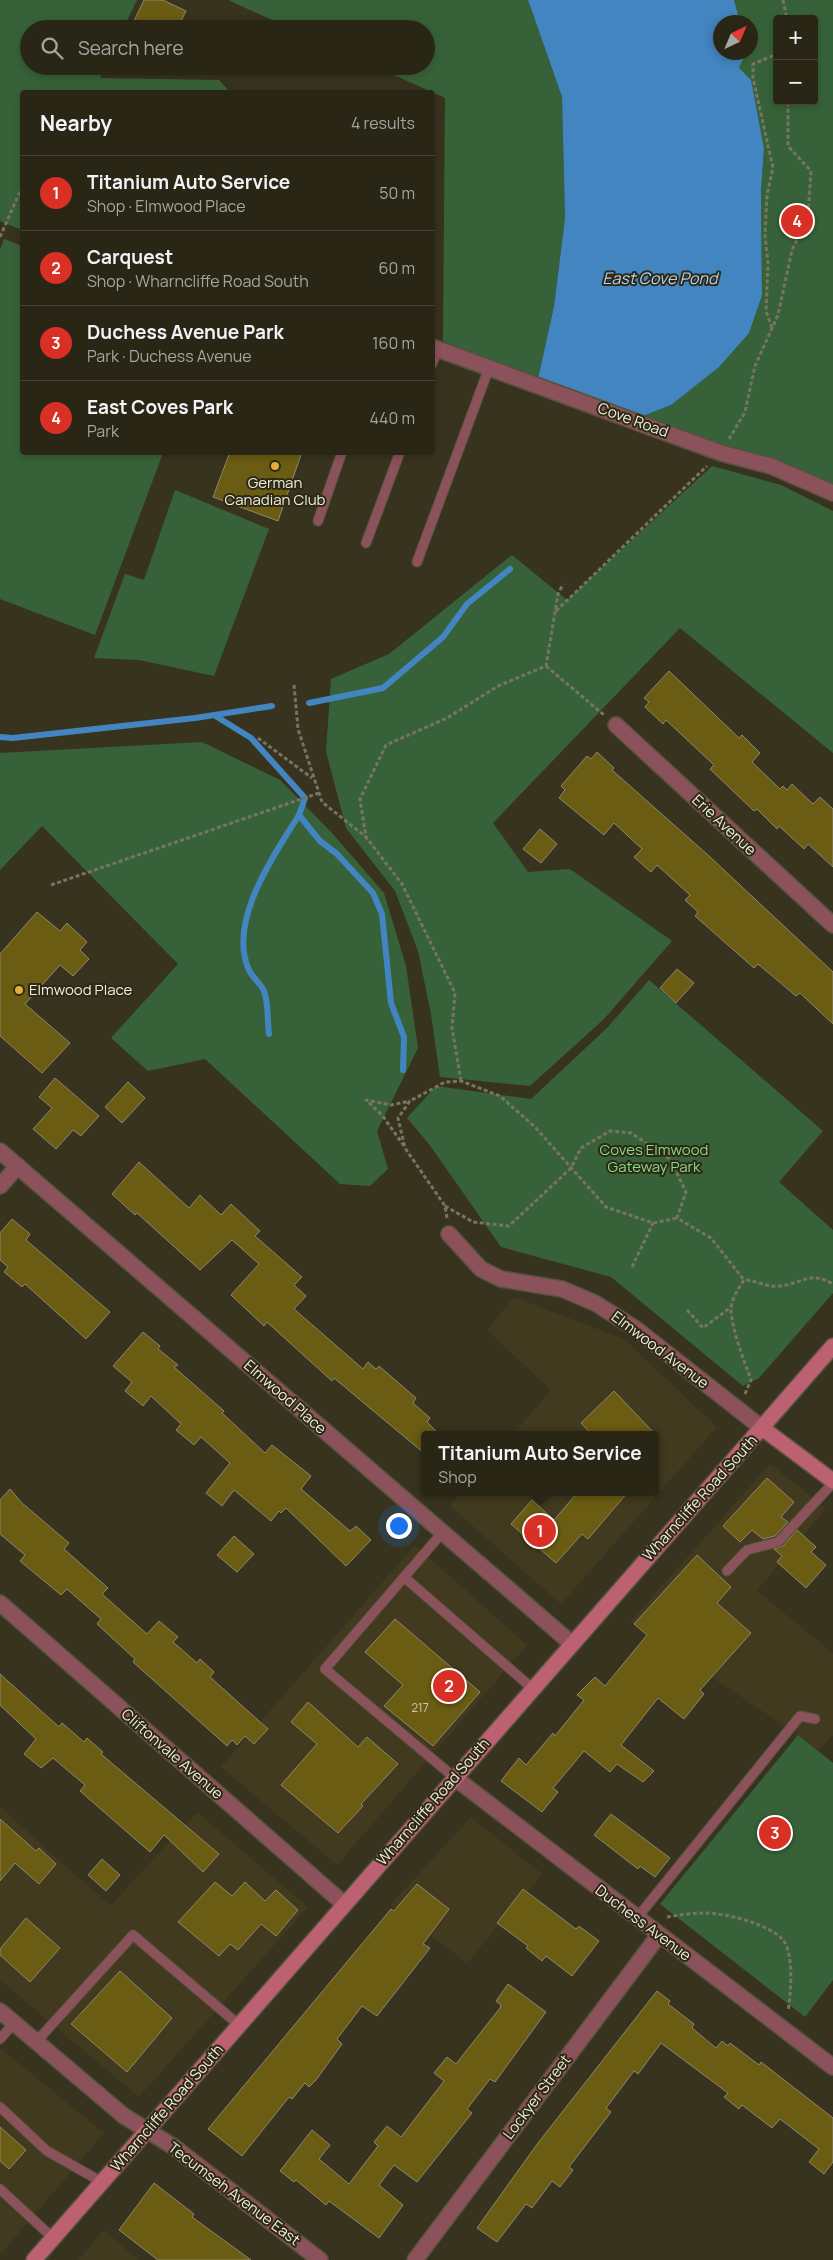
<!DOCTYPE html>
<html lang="en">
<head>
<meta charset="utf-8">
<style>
  body { margin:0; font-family:Manrope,sans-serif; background:#363223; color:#f1f3f6 }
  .controls { position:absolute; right:15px; top:15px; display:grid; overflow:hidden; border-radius:5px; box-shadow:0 2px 8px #0003 }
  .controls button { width:45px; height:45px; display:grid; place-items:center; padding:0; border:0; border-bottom:1px solid #464335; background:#2a2616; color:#f1f3f6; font:25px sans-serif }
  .compass { position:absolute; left:713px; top:15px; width:45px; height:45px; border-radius:50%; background:#2a2616; box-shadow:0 2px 8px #0003; rotate:44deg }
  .you { position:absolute; left:398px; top:1525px; width:18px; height:18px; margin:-12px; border:4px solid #fff; border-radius:50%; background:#1a73e8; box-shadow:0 0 0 8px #1a73e833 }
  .badge { display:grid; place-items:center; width:32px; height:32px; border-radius:50%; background:#d93025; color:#fff; font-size:16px; font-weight:700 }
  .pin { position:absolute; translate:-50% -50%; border:2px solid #fff; box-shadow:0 1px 5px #0006 }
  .popup { position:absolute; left:421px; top:1431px; width:238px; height:65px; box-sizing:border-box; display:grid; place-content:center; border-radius:5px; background:#2a2616; filter:drop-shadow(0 1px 4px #0005); font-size:16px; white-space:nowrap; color:#a5a5a1 }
  .popup b { font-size:19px; color:#f1f3f6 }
  .popup::after { content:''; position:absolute; left:50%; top:100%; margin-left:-10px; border:10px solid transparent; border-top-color:#2a2616 }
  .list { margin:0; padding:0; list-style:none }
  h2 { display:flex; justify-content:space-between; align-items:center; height:65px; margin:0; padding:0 20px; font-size:21px }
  h2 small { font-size:16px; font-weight:400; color:#a5a5a1 }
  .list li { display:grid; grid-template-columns:32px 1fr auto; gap:15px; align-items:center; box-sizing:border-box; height:75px; padding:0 20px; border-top:1px solid #464335 }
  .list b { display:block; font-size:19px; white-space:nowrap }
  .list p { margin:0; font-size:16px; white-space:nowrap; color:#a5a5a1 }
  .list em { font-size:16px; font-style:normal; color:#a5a5a1 }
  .icon { flex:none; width:28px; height:28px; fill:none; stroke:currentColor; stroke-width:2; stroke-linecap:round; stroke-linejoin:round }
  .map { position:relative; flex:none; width:833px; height:2260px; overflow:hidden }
  .search { position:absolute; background:#2a2616; box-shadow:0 2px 8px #0003; left:20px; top:20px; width:415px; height:55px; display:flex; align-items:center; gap:12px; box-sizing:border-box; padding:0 18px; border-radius:28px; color:#a5a5a1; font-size:19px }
  .panel { position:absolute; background:#2a2616; box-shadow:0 2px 8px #0003; left:20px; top:90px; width:415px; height:365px; border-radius:5px }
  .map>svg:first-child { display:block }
</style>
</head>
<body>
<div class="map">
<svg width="833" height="2260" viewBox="0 0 833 2260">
  <rect width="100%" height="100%" fill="#38331e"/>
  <g fill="#413a1e">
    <path d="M514 1297 624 1339 717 1427 561 1604 450 1506 462 1492H655V1435H512L551 1390 487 1330Z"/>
    <path d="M770 1464 826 1508 757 1591 833 1653V1735L818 1751 798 1735 630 1622Z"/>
    <path d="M415 1545 527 1645 337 1865 221 1767Z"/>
    <path d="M0 1807 110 1906 197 1812 308 1907 139 2097 0 1980Z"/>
    <path d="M471 1817 542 1874 467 1963 390 1905Z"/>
    <path d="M0 2048 104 2133 0 2255Z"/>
    <path d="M104 2230 137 2259V2260H78Z"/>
  </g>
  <g fill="#376239" fill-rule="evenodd">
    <path d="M0 0H137L123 29H29V66H105L100 78 219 80 230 92H22V230L0 221Z"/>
    <path d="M228 0H528L562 97 565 218 554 306 538 379 443 341 445 98 374 66H426V29H292Z"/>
    <path d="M734 0H833V491L638 418 671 405 762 295 761 192 764 149 739 68 746 53 750 52V22H740ZM777 19H814V101H777Z"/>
    <path d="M4 239 22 246V452L163 453 95 635 0 599V250Z"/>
    <path d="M712 466 781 485 833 511V753L680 628 493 823 528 872 570 869 672 941 604 1019 530 1086 440 1077 431 1014 418 951 395 891 346 828 326 751 331 679 389 654 512 555 567 600Z"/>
    <path d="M175 490 269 529 214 676 139 660 94 658 125 574 144 580Z"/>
    <path d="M202 742 280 780 333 834 384 893 406 966 418 1048 377 1131 388 1169 370 1186 340 1184 205 1059 148 1071 111 1038 178 964 42 826 0 870V753Z"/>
    <path d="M649 980 823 1131 779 1182 833 1230V1293L759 1378 743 1386 611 1277 501 1247 429 1144 407 1118 436 1086 531 1099 607 1028Z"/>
    <path d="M798 1735 833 1763V1980L805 2017 660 1904Z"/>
  </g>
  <path fill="#4385c0" d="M528 0H734L740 22H720V52L746 53 739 68 751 80 764 149 761 192 762 295 749 333 719 367 671 405 638 418 538 379 554 306 565 218 562 97Z"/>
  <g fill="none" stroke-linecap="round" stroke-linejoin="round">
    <g stroke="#4385c0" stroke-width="6">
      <path d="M309 703 383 688 443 637 467 604 510 569"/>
      <path d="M214 715 251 738 305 798 299 815 320 841 337 854 373 893 382 914 391 1003 404 1037 403 1070"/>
      <path d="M0 737 13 738 195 718 272 706"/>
      <path d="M269 1034C267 1021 269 1000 263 989 259 982 252 977 249 970 227 922 274 855 299 815"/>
    </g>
  </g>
  <g fill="#6a5c12" stroke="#8c876f">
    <path d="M144 0H163L186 11 177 29H145L133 23Z"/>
    <path d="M230 452H302L278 521 213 497Z"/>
    <path d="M669 671 739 738 742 735 760 753 752 762 780 789 783 786 787 790 792 784 813 804 820 797 833 809V867L808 844 804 849 779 826 777 829 757 809 754 811 710 769 714 765 666 720 663 724 645 707 649 702 644 698Z"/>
    <path d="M597 752 614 768 612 770 709 856 833 972V1024L800 993 796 996 758 964 754 968 695 916 698 912 685 900 690 895 657 865 651 872 634 857 642 849 614 823 604 835 559 798 565 790 561 786 587 756 591 759Z"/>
    <path d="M540 829 557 844 541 863 523 849Z"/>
    <path d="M37 912 60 931 67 923 87 942 80 950 89 959 73 976 60 965 25 1004 70 1043 42 1073 0 1036V954Z"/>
    <path d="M677 969 694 983 676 1003 660 988Z"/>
    <path d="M55 1078 99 1116 81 1136 73 1130 56 1149 33 1129 52 1108 39 1097Z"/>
    <path d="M128 1082 145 1098 122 1123 105 1107Z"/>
    <path d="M139 1162 189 1208 200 1195 221 1215 231 1204 260 1231 255 1236 302 1277 294 1285 306 1296 294 1309 363 1369 368 1362 376 1369 379 1366 416 1398 413 1403 430 1418 427 1422 440 1435H425V1454L334 1378 332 1381 267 1322 264 1326 231 1295 259 1264 232 1240 200 1270 137 1213 135 1215 112 1194Z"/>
    <path d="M12 1219 30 1234 26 1240 110 1312 86 1339 25 1284 22 1287 4 1272 8 1267 0 1260V1233Z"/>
    <path d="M143 1332 160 1346 158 1349 178 1365 174 1367 224 1411 222 1413 265 1453 272 1445 311 1476 301 1489 350 1531 356 1526 371 1540 346 1566 286 1508 281 1513 279 1511 271 1521 234 1490 222 1506 206 1493 230 1463 201 1437 194 1445 176 1430 181 1424 151 1396 143 1406 125 1391 132 1382 113 1366Z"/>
    <path d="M614 1391 656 1435H592L581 1423Z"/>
    <path d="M767 1478 794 1502 781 1517 788 1522 775 1536 763 1539 752 1530 740 1542 723 1526Z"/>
    <path d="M10 1489 22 1503 69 1543 64 1549 108 1588 102 1594 147 1634 159 1621 178 1637 173 1642 197 1663 200 1659 214 1672 210 1677 268 1729 254 1744 245 1736 237 1745 232 1740 227 1746 133 1662 135 1659 97 1624 101 1619 67 1589 61 1595 20 1561 25 1555 0 1534V1500Z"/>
    <path d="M578 1492H628L588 1539 582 1534 556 1563 511 1524 532 1500 554 1520Z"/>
    <path d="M797 1530 816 1547 811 1552 826 1565 806 1588 777 1562 782 1556 774 1549 783 1546Z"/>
    <path d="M234 1536 254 1554 237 1572 217 1555Z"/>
    <path d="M697 1555 731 1587 717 1603 751 1633 700 1690 704 1694 684 1719 658 1698 621 1745 654 1771 643 1782 617 1764 610 1772 584 1751 553 1788 558 1792 542 1812 501 1781 519 1758 526 1765 553 1733 555 1736 584 1700 577 1695 595 1677 605 1686 647 1635 634 1624Z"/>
    <path d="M395 1619 480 1692 433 1746 384 1706 403 1685 365 1652Z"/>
    <path d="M0 1674 59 1727 62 1723 84 1742 87 1738 103 1752 101 1754 219 1854 203 1872 164 1835 150 1852 80 1791 85 1785 53 1758 41 1768 24 1754 36 1739 0 1705Z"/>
    <path d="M308 1702 358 1747 367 1737 398 1764 361 1804 363 1806 338 1833 281 1785 317 1744 291 1722Z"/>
    <path d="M611 1814 670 1858 655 1877 640 1866 638 1869 594 1835Z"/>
    <path d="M0 1819 36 1851 39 1848 56 1864 39 1884 15 1863 0 1881Z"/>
    <path d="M102 1859 120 1875 106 1891 88 1875Z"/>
    <path d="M215 1882 232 1896 245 1882 265 1901 276 1890 298 1910 276 1936 261 1924 238 1950 230 1944 219 1956 178 1922Z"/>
    <path d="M417 1884 449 1909 423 1944 430 1948 377 2016 362 2006 337 2039 342 2044 316 2080 309 2087 305 2083 292 2099 289 2097 242 2156 208 2129 391 1909 394 1911Z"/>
    <path d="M523 1889 576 1929 579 1926 599 1941 572 1976 546 1956 542 1961 526 1948 528 1946 497 1923Z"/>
    <path d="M26 1918 60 1948 30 1982 0 1955V1949Z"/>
    <path d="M120 1971 172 2018 127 2072 71 2024Z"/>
    <path d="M508 1984 546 2012 495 2082 490 2079 467 2109 472 2113 417 2182 394 2165 379 2185 403 2205 379 2238 329 2201 326 2205 296 2180 294 2182 280 2171 312 2130 330 2145 319 2159 349 2184 378 2146 374 2142 387 2126 401 2137 444 2081 434 2073 447 2057 456 2064 500 2008 501 2005 496 2001Z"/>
    <path d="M657 1991 670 2001 668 2004 694 2024 692 2028 716 2048 722 2041 728 2046 730 2043 759 2065 761 2062 833 2118V2162L824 2174 809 2162 819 2149 780 2119 772 2128 742 2105 739 2109 724 2097 728 2093 661 2043 638 2074 634 2071 606 2108 611 2112 569 2167 573 2170 560 2187 552 2181 532 2208 526 2204 497 2242 477 2228 538 2143Z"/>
    <path d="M0 2127 26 2150 9 2169 0 2161Z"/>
    <path d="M154 2183 194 2214 192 2217 251 2260H158L119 2230Z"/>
  </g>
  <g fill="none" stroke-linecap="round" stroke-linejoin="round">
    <g stroke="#55513d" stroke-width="11">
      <g id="lane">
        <path d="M432 364 438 349"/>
        <path d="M318 521 342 452"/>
        <path d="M366 543 400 452"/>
        <path d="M417 562 489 368"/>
        <path d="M442 1533 325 1669 455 1778"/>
        <path d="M727 1571 747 1550 778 1542 833 1483"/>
        <path d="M404 1577 532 1688"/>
        <path d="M637 1918 800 1716 815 1719"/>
        <path d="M0 2039 14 2023"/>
        <path d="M36 2042 133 1935 239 2025"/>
        <path d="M0 2107 47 2151 102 2182"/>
        <path d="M0 2189 53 2238"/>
      </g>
    </g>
    <g stroke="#55513d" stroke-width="18">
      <g id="street">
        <path d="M432 347 721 453 771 466 833 493"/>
        <path d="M616 725 833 925"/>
        <path d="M0 1151 571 1643"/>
        <path d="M0 1186 18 1166"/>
        <path d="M449 1234 481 1269 501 1279 562 1289 595 1303 636 1329 762 1428"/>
        <path d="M0 1603 344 1904"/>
        <path d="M455 1778 833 2067"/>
        <path d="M0 2011 124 2116 174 2147 320 2260"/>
        <path d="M415 2260 659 1935"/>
      </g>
    </g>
    <g stroke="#55513d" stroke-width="18">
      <g id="secondary">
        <path d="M762 1428 833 1481"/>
        <path d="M34 2260 833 1346"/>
      </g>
    </g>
    <g stroke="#787462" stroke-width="3" stroke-dasharray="4 2.5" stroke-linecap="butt">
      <path d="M783 0 787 19"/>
      <path d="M0 237 22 187"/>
      <path d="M772 328 766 311 768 263 765 236 767 195 773 168 753 78V64L777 54"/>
      <path d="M729 439 745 412 755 366 778 315 792 250 808 217 811 171 788 146V101"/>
      <path d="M556 611 707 466"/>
      <path d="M546 666 604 715"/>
      <path d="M294 685 298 729 322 802 366 837"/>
      <path d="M258 738 312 778"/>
      <path d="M51 885 319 793"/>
      <path d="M461 1081 452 1028 455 993 402 884 366 837 360 799 386 745 447 718 498 686 546 666 558 594 563 584"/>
      <path d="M404 1146 382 1115 366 1100 391 1105 410 1101"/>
      <path d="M445 1206 473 1222 509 1226 571 1168 581 1148 610 1131 631 1133 670 1159 686 1192 677 1218 711 1238 744 1280"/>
      <path d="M447 1218 445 1206 405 1148 398 1118 410 1101 445 1082 461 1081 500 1096 535 1127 606 1207 653 1223 677 1218"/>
      <path d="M632 1267 653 1223"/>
      <path d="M687 1310 703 1328 731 1307"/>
      <path d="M745 1394 751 1380C744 1360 731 1328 731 1308 732 1298 739 1288 744 1280 757 1280 767 1288 779 1286 802 1284 810 1270 833 1284"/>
      <path d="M667 1917C679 1915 692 1913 705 1913 725 1913 770 1924 783 1940 794 1953 791 1994 788 2011"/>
    </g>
    <use href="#lane" stroke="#8c525b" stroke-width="9"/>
    <use href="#street" stroke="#8c525b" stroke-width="15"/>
    <use href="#secondary" stroke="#bc6171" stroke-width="15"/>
  </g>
  <g fill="#e7ac37" stroke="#2d2914" stroke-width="2">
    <circle cx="275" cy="466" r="5"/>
    <circle cx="19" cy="990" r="5"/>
  </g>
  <g text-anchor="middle" stroke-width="4" stroke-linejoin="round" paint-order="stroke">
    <g font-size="12" fill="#cec9ac">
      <text x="420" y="1712">217</text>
    </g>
    <g font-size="15" fill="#efede0" stroke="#2d2914">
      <text transform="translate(633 420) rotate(20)" y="5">Cove Road</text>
      <text transform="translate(724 825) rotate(43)" y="5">Erie Avenue</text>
      <text transform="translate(660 1350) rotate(37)" y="5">Elmwood Avenue</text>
      <text transform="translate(285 1397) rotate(41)" y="5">Elmwood Place</text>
      <text transform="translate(700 1498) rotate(-48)" y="5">Wharncliffe Road South</text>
      <text transform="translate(172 1754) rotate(41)" y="5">Cliftonvale Avenue</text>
      <text transform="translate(433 1802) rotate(-49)" y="5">Wharncliffe Road South</text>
      <text transform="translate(643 1923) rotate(37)" y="5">Duchess Avenue</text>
      <text transform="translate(537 2097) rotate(-53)" y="5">Lockyer Street</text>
      <text transform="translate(167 2108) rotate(-49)" y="5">Wharncliffe Road South</text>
      <text transform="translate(234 2194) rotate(37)" y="5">Tecumseh Avenue East</text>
    </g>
    <g font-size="15" fill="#efede0" stroke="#2d2914">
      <text x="275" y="488">German<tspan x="275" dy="17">Canadian Club</tspan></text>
      <text x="29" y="995" text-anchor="start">Elmwood Place</text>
    </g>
    <g font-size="15" fill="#83da87" stroke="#2d2914">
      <text x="654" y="1155">Coves Elmwood<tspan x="654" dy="17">Gateway Park</tspan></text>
    </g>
    <g font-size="16" font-style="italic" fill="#b2d3f3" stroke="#2d2914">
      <text x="660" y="284">East Cove Pond</text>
    </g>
  </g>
</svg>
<div class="controls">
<button>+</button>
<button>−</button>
</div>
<svg class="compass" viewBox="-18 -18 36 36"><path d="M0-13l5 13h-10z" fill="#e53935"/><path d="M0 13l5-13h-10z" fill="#a5a5a1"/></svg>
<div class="you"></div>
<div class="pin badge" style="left:540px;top:1531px">1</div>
<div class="popup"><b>Titanium Auto Service</b>Shop</div>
<div class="pin badge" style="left:449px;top:1686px">2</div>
<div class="pin badge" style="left:775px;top:1833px">3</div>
<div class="pin badge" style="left:797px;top:221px">4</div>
<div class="search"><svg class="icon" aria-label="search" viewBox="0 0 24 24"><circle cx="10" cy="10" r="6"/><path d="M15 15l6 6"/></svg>Search here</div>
<section class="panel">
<h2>Nearby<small>4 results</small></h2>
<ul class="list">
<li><span class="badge">1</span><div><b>Titanium Auto Service</b><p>Shop · Elmwood Place</p></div><em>50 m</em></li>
<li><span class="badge">2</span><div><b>Carquest</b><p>Shop · Wharncliffe Road South</p></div><em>60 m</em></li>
<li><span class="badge">3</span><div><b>Duchess Avenue Park</b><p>Park · Duchess Avenue</p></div><em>160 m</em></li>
<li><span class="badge">4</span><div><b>East Coves Park</b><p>Park</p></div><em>440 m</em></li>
</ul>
</section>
</div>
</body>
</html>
